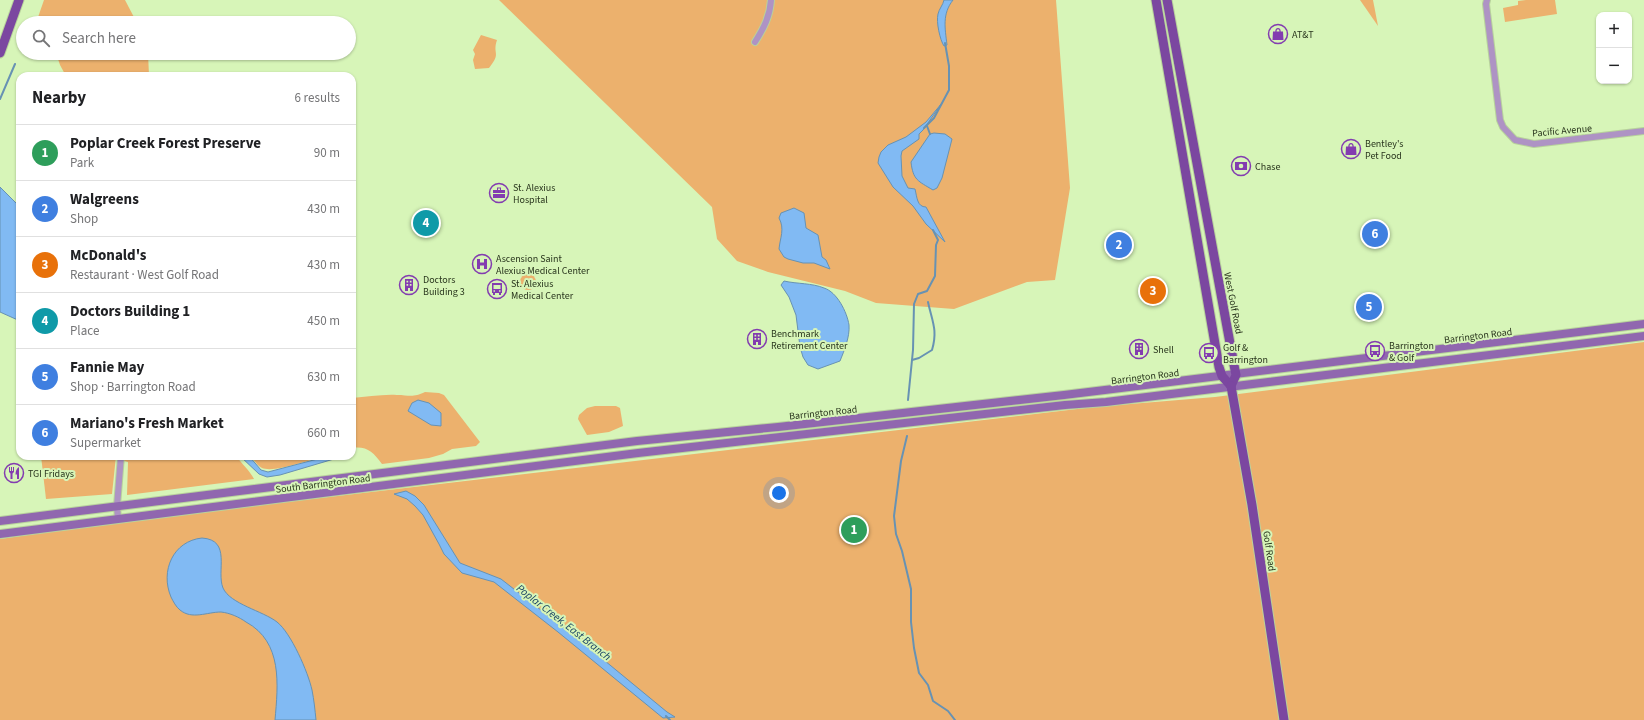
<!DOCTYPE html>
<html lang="en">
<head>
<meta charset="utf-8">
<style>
  body { margin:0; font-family:"Source Sans 3",sans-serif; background:#f2f2f2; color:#202124 }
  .controls { position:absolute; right:12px; top:12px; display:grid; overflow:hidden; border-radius:8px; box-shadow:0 1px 3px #0004 }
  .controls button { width:36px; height:36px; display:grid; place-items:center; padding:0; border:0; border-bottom:1px solid #e0e0e0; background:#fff; color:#202124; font:20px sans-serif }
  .you { position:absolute; left:779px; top:493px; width:14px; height:14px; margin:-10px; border:3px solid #fff; border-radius:50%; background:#1a73e8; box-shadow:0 0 0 6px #1a73e833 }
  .badge { display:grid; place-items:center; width:26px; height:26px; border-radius:50%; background:#7c3aed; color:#fff; font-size:13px; font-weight:700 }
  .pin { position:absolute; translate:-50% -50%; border:2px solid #fff; box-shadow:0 1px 4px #0006 }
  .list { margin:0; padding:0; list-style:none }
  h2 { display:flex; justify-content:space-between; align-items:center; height:52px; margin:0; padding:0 16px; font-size:17px }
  h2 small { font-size:13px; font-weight:400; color:#757577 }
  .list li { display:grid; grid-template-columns:26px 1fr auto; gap:12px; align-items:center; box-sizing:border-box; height:56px; padding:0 16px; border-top:1px solid #e0e0e0 }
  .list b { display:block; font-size:15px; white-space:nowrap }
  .list p { margin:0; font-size:13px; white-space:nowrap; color:#757577 }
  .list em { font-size:13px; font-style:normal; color:#757577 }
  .icon { flex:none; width:22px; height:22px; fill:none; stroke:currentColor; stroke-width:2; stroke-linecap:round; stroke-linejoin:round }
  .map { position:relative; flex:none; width:1644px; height:720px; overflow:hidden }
  .search { position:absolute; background:#fff; box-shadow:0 1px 3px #0004; left:16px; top:16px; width:340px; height:44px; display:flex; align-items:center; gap:10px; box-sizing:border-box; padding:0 14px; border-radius:22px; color:#757577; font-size:15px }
  .panel { position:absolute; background:#fff; box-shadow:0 1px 3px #0004; left:16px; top:72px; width:340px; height:388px; border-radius:12px }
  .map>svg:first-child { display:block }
</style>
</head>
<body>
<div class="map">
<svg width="1644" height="720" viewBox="0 0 1644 720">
  <rect width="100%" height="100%" fill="#d7f5b8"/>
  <g fill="#ecb16d">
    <path d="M44 0H125L137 23H36Z"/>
    <path d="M499 0H1056L1070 188 1055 280 1027 282 954 309 876 303 845 291 768 272 737 261 717 239 712 207Z"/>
    <path d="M1360 0H1373L1378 26Z"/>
    <path d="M1526 0H1555L1557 14 1505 22 1503 8 1518 5V1Z"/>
    <path d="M481 35 497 40C492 55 502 52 489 68L475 69 473 60 475 54 473 50Z"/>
    <path d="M56 53H148L149 76H66L60 65Z"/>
    <circle cx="528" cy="282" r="8"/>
    <path d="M1644 342V720H0V539L117 522 1094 407 1215 397Z"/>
    <path d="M425 392 439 393 444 395 480 442 476 446 452 449 443 454 429 458 382 464C373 452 367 446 352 448V398C367 397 383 394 397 395 409 395 413 398 425 392Z"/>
    <path d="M595 406H616L620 408 623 426 609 432 587 435 578 419 579 415 587 408Z"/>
    <path d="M41 456H116L112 494 46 499Z"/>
    <path d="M124 456H236C242 464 250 471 254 479L127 495 128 462 124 461Z"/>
    <path d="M251 456H324C310 460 274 473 262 468 257 466 254 460 251 456Z"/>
  </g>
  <g fill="#81baf3" stroke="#6792b3">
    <path d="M944 0H953C942 14 945 28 947 45L944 46C940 40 936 22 938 14 939 9 943 5 944 0Z"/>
    <path d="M942 103 923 130 919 134V139L902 151 901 156 902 176 908 188 915 189C917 197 917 207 926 207L945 242 926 224 913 206 893 187 878 163 879 157 881 152 888 145 906 137 926 122Z"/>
    <path d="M934 133 945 134 952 139 942 178 937 188 933 190C918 181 913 180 911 162L930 134Z"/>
    <path d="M0 187 20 207V321L0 312Z"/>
    <path d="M794 208 804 213 806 228 818 235 822 257 826 260 830 269 814 263H803L788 259 784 257 779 249C780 238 785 229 779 218L781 213Z"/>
    <path d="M784 281C797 284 812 283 824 288 837 292 847 312 849 325 850 337 844 351 840 361L818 369 808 365 803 357 800 347 796 315 789 297 781 285Z"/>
    <path d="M418 400 429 403 441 413V426L431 425 408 411 412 403Z"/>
    <path d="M240 456H249L261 470 268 472 329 456H344L280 475 267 477 259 474Z"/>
    <path d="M406 491 415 496 424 505 460 563 501 579 582 642 667 712 675 717 663 718 558 632 494 582 462 573 444 554 439 544 423 515 415 506 407 499 394 494Z"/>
    <path d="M202 538C232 540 216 571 223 588 230 604 263 611 277 622 291 633 308 672 312 690 314 700 315 710 316 720H275C278 685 283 642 246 622 239 617 230 613 221 612 207 612 192 620 180 610 176 607 173 601 171 597 160 571 173 541 202 538Z"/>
  </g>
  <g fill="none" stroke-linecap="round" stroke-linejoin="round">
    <g stroke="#6792b3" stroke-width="2">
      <path d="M0 99 15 64"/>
      <path d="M927 126 930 134"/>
      <path d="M924 128 934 118 949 90V66L945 43"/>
      <path d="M912 360 919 358 932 350C938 330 932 321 928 302"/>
      <path d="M908 400 913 350 914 304 918 294 927 291 935 276 936 245 938 240 933 230"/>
      <path d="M907 436 901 461 894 516 896 534 902 551 911 589V622L914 648 919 673 928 685 933 701 948 711 955 720"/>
      <path d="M666 716 670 720"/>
    </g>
    <g stroke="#b8d29c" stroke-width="8">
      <g id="minor">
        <path d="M1487 0 1486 4 1500 120 1503 127 1515 140 1534 144 1644 131"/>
        <path d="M755 42C764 28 770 16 771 0"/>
        <path d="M118 519 117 506 121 456"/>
      </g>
    </g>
    <g stroke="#b8d29c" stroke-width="10">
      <g id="secondary">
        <path d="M0 521 637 441 778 427 1064 395 1644 324"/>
        <path d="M0 534 638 453 1065 405 1106 402 1644 336"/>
      </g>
    </g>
    <g stroke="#b8d29c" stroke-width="11">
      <g id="primary">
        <path d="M1156 0 1219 367 1222 376 1231 386"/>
        <path d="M1167 0 1234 365 1236 375 1231 386"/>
        <path d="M0 53 19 0"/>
        <path d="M1231 386 1252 505 1284 720"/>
      </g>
    </g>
    <use href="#minor" stroke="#ae93c4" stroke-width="6"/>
    <use href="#secondary" stroke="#9067af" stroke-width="8"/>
    <use href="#primary" stroke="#7b47a0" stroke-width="9"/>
  </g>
  <defs>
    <g id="shop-ring" transform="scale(1)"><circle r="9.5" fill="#d7f5b8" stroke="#833cb0" stroke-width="1.5"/><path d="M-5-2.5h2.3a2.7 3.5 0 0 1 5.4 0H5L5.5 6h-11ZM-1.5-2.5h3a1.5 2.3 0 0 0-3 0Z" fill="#833cb0"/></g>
    <g id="bank-ring" transform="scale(1)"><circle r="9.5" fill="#d7f5b8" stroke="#833cb0" stroke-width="1.5"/><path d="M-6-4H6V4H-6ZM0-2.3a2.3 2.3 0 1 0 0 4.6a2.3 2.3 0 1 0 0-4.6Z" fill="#833cb0"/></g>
    <g id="office-ring" transform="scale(1)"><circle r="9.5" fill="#d7f5b8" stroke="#833cb0" stroke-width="1.5"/><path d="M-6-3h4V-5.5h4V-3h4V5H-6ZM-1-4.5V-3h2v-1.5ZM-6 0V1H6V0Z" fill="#833cb0"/></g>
    <g id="hospital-ring" transform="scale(1)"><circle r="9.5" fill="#d7f5b8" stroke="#833cb0" stroke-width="1.5"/><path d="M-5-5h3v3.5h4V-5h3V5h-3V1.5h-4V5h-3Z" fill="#833cb0"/></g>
    <g id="building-ring" transform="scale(1)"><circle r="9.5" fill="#d7f5b8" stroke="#833cb0" stroke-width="1.5"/><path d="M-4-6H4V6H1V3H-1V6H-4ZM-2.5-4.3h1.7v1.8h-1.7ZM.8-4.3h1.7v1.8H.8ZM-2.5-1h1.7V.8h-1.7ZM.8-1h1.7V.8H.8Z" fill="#833cb0"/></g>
    <g id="bus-ring" transform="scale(1)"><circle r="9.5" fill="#d7f5b8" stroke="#833cb0" stroke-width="1.5"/><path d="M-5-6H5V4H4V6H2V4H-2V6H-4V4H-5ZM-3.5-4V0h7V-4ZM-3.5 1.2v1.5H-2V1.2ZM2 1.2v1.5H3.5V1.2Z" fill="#833cb0"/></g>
    <g id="restaurant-ring" transform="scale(1)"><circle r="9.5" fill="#d7f5b8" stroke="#833cb0" stroke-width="1.5"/><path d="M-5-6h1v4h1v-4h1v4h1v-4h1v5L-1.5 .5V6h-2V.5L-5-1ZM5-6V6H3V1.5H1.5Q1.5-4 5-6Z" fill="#833cb0"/></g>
  </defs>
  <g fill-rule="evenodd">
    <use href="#shop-ring" x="1278" y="34"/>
    <use href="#shop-ring" x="1351" y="149"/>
    <use href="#bank-ring" x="1241" y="166"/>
    <use href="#office-ring" x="499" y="193"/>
    <use href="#hospital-ring" x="482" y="264"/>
    <use href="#building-ring" x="409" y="285"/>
    <use href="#bus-ring" x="497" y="289"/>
    <use href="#building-ring" x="757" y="339"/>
    <use href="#building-ring" x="1139" y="349"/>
    <use href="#bus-ring" x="1375" y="351"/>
    <use href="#bus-ring" x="1209" y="353"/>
    <use href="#restaurant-ring" x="14" y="473"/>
  </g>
  <g text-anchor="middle" stroke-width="4" stroke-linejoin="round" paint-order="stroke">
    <g font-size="10" fill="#29351d" stroke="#d7f5b8" text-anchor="start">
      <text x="1292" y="38">AT&amp;T</text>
      <text x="1365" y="147">Bentley's<tspan x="1365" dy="12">Pet Food</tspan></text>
      <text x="1255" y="170">Chase</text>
      <text x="513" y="191">St. Alexius<tspan x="513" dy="12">Hospital</tspan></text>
      <text x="496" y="262">Ascension Saint<tspan x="496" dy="12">Alexius Medical Center</tspan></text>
      <text x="423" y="283">Doctors<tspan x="423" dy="12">Building 3</tspan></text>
      <text x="511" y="287">St. Alexius<tspan x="511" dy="12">Medical Center</tspan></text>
      <text x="771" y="337">Benchmark<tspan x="771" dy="12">Retirement Center</tspan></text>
      <text x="1389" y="349">Barrington<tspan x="1389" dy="12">&amp; Golf</tspan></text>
      <text x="1223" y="351">Golf &amp;<tspan x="1223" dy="12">Barrington</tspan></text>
      <text x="1153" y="353">Shell</text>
      <text x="28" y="477">TGI Fridays</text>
    </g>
    <g font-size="10" fill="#29351d" stroke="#d7f5b8">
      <text transform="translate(1562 130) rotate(-5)" y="4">Pacific Avenue</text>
      <text transform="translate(1234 303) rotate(79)" y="4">West Golf Road</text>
      <text transform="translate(1478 335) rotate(-7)" y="4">Barrington Road</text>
      <text transform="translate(1145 376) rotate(-7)" y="4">Barrington Road</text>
      <text transform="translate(823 412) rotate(-6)" y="4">Barrington Road</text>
      <text transform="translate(323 483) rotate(-7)" y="4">South Barrington Road</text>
      <text transform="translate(1270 551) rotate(82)" y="4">Golf Road</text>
    </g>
    <g font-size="11" font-style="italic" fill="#0f395f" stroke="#d7f5b8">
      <text transform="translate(564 622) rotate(38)" y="4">Poplar Creek, East Branch</text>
    </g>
  </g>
</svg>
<div class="controls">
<button>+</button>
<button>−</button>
</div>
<div class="you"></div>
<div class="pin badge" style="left:854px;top:530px;background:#2e9e5b">1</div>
<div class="pin badge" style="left:1119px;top:245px;background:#3f7fe0">2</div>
<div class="pin badge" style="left:1153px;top:291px;background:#e8710a">3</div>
<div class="pin badge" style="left:426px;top:223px;background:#0f9aa8">4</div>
<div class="pin badge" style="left:1369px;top:307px;background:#3f7fe0">5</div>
<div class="pin badge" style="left:1375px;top:234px;background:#3f7fe0">6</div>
<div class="search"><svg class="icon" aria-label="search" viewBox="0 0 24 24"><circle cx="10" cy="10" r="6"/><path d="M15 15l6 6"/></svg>Search here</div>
<section class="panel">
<h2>Nearby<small>6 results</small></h2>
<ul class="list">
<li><span class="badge" style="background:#2e9e5b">1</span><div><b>Poplar Creek Forest Preserve</b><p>Park</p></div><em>90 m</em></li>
<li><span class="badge" style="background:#3f7fe0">2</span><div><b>Walgreens</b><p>Shop</p></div><em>430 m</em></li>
<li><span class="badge" style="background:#e8710a">3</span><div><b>McDonald's</b><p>Restaurant · West Golf Road</p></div><em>430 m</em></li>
<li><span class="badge" style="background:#0f9aa8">4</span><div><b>Doctors Building 1</b><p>Place</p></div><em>450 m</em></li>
<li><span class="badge" style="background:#3f7fe0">5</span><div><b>Fannie May</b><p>Shop · Barrington Road</p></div><em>630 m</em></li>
<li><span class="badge" style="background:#3f7fe0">6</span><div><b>Mariano's Fresh Market</b><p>Supermarket</p></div><em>660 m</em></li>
</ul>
</section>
</div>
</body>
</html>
